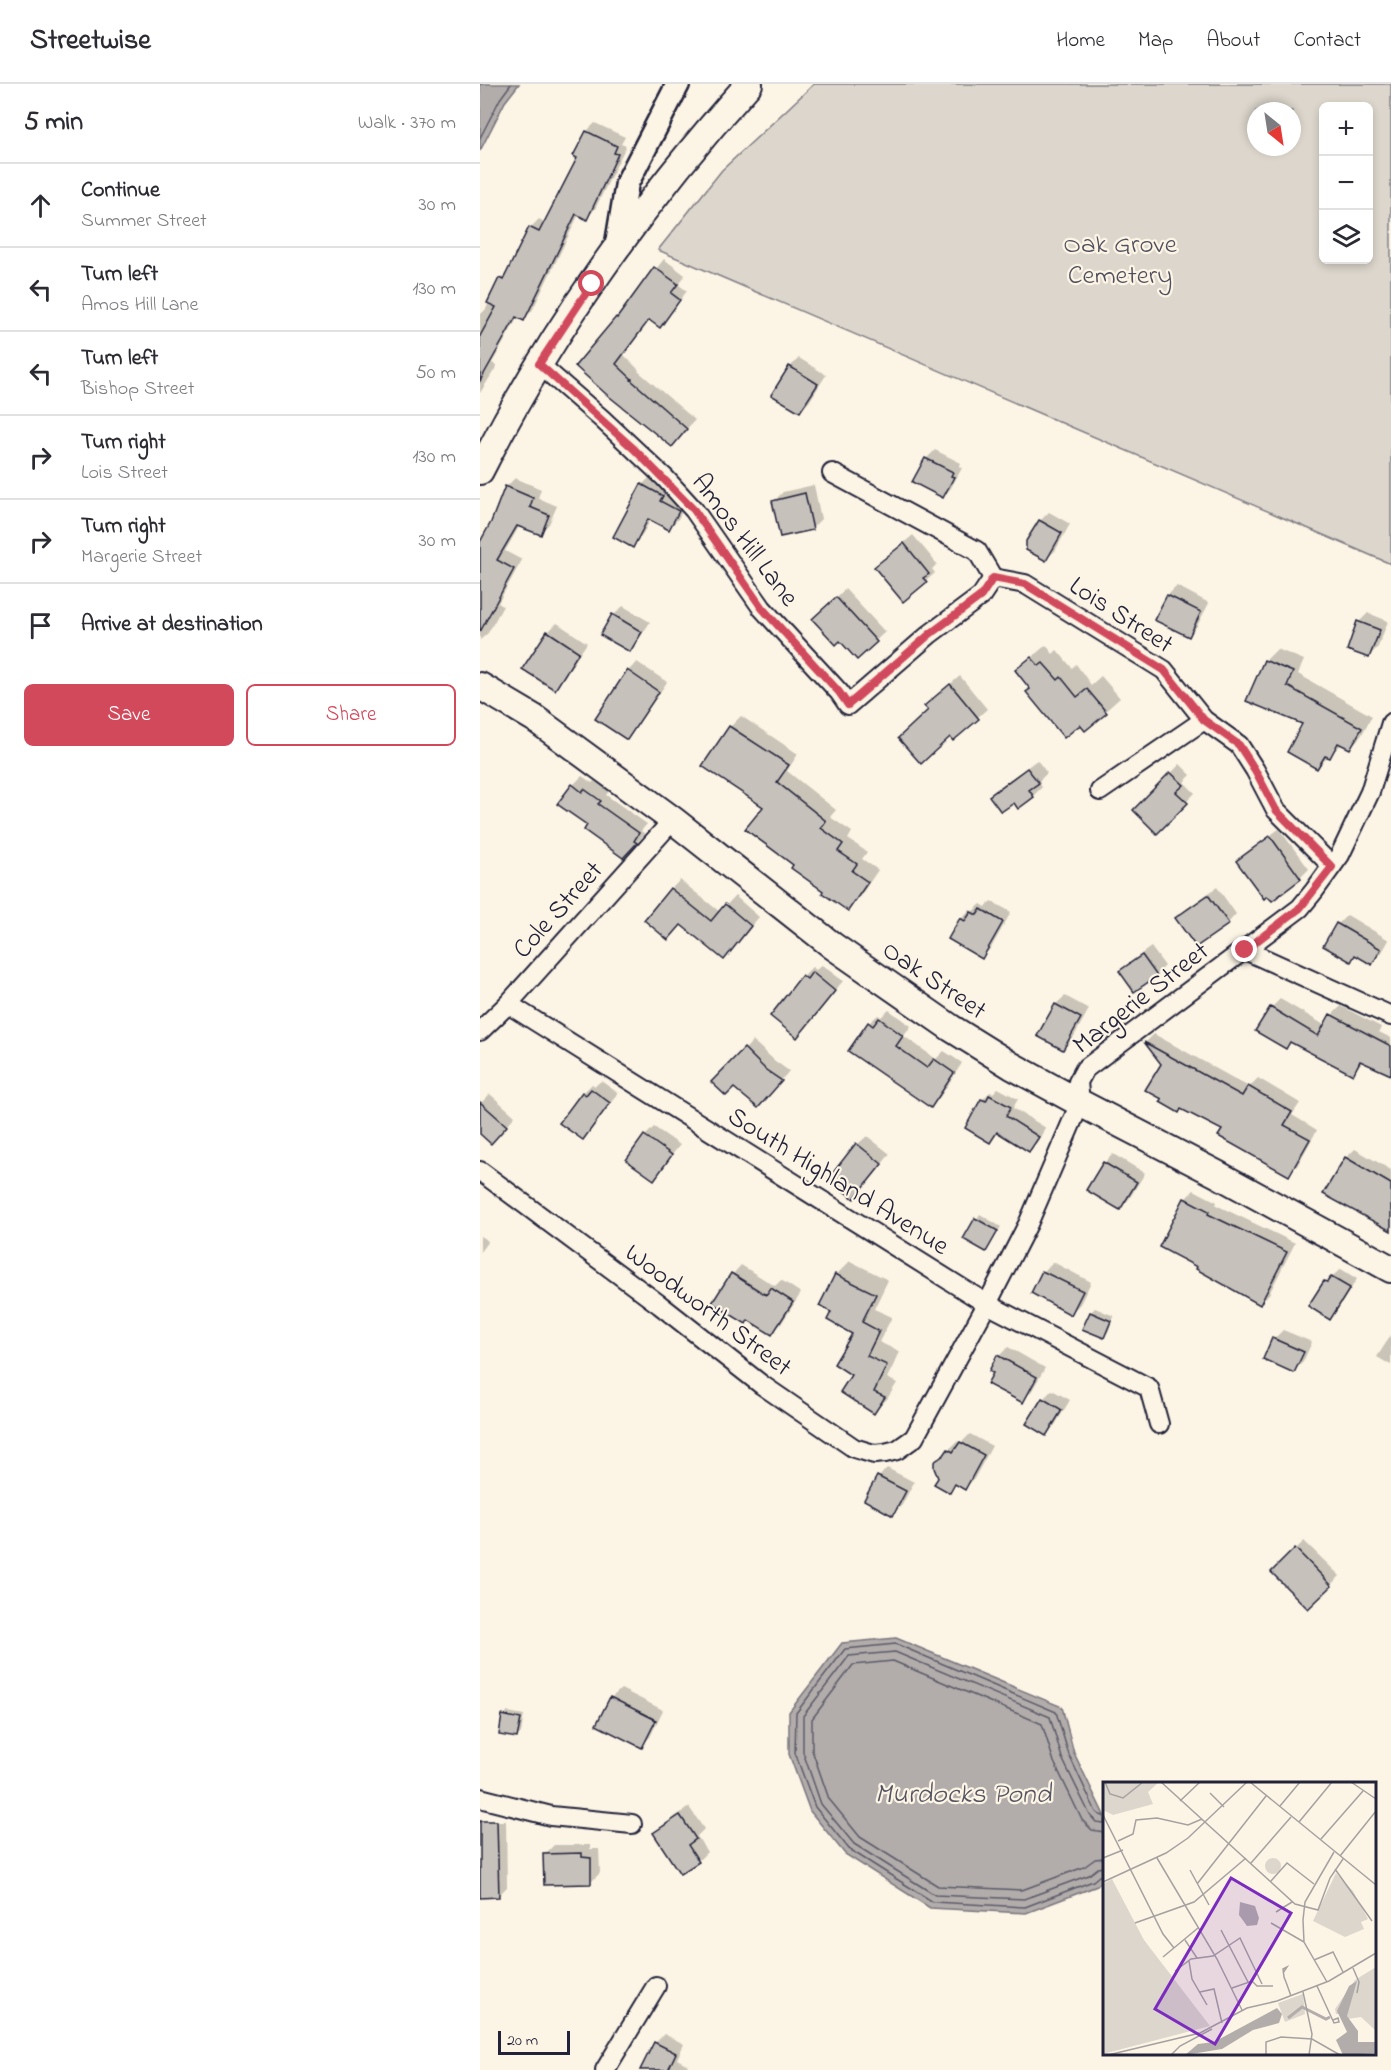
<!DOCTYPE html>
<html lang="en">
<head>
<meta charset="utf-8">
<style>
  body { margin:0; font-family:"Indie Flower",sans-serif; background:#f2f2f3; color:#2b2b33 }
  .controls { position:absolute; right:18px; top:18px; display:grid; overflow:hidden; border-radius:9px; box-shadow:0 3px 9px #0003 }
  .controls button { width:54px; height:54px; display:grid; place-items:center; padding:0; border:0; border-bottom:2px solid #e1e1e2; background:#fff; color:#2b2b33; font:30px sans-serif }
  .compass { position:absolute; left:767px; top:18px; width:54px; height:54px; border-radius:50%; background:#fff; box-shadow:0 3px 9px #0003; rotate:150deg }
  .scale { position:absolute; left:18px; bottom:15px; width:72px; box-sizing:border-box; padding-left:6px; border:3px solid #22223b; border-top:0; font-size:16px; line-height:21px; white-space:nowrap; color:#22223b; -webkit-text-stroke:4px #fcf5e5; paint-order:stroke }
  .stop { position:absolute; width:18px; height:18px; margin:-14px; border:4px solid #d1495b; border-radius:50%; background:#fff }
  .stop.end { background:#d1495b; border-color:#fff; box-shadow:0 2px 6px #0008 }
  .list { margin:0; padding:0; list-style:none }
  h2 { display:flex; justify-content:space-between; align-items:center; height:78px; margin:0; padding:0 24px; font-size:26px }
  h2 small { font-size:20px; font-weight:400; color:#7c7c81 }
  .list li { display:grid; grid-template-columns:39px 1fr auto; gap:18px; align-items:center; box-sizing:border-box; height:84px; padding:0 24px; border-top:2px solid #e1e1e2 }
  .list b { display:block; font-size:22px; white-space:nowrap }
  .list p { margin:0; font-size:20px; white-space:nowrap; color:#7c7c81 }
  .list em { font-size:20px; font-style:normal; color:#7c7c81 }
  .actions { display:flex; gap:12px; padding:18px 24px }
  .actions a { flex:1; padding:14px 0; border:2px solid #d1495b; border-radius:9px; text-align:center; font-size:21px; color:#d1495b }
  .actions .main { background:#d1495b; color:#fff }
  .icon { flex:none; width:33px; height:33px; fill:none; stroke:currentColor; stroke-width:2; stroke-linecap:round; stroke-linejoin:round }
  .map { position:relative; flex:none; width:911px; height:1986px; overflow:hidden }
  header { display:flex; align-items:center; gap:36px; box-sizing:border-box; height:84px; padding:0 30px; background:#fff; border-bottom:2px solid #e1e1e2 }
  header strong { font-size:28px }
  nav { display:flex; gap:33px; margin-inline-start:auto; font-size:21px }
  main { display:flex }
  aside { flex:1; background:#fff }
  .map>svg:first-child { display:block }
</style>
</head>
<body>
<header>
<strong>Streetwise</strong>
<nav><a>Home</a><a>Map</a><a>About</a><a>Contact</a></nav>
</header>
<main>
<aside>
<h2>5 min<small>Walk · 370 m</small></h2>
<ul class="list">
<li><svg class="icon" aria-label="ahead" viewBox="0 0 24 24"><path d="M12 20V5M6 11l6-6 6 6"/></svg><div><b>Continue</b><p>Summer Street</p></div><em>30 m</em></li>
<li><svg class="icon" aria-label="left" viewBox="0 0 24 24"><path d="M17 20v-9H6M10 6l-5 5 5 5"/></svg><div><b>Turn left</b><p>Amos Hill Lane</p></div><em>130 m</em></li>
<li><svg class="icon" aria-label="left" viewBox="0 0 24 24"><path d="M17 20v-9H6M10 6l-5 5 5 5"/></svg><div><b>Turn left</b><p>Bishop Street</p></div><em>50 m</em></li>
<li><svg class="icon" aria-label="right" viewBox="0 0 24 24"><path d="M7 20v-9h11M14 6l5 5-5 5"/></svg><div><b>Turn right</b><p>Lois Street</p></div><em>130 m</em></li>
<li><svg class="icon" aria-label="right" viewBox="0 0 24 24"><path d="M7 20v-9h11M14 6l5 5-5 5"/></svg><div><b>Turn right</b><p>Margerie Street</p></div><em>30 m</em></li>
<li><svg class="icon" aria-label="arrive" viewBox="0 0 24 24"><path d="M6 21V4h12l-3 4 3 4H6"/></svg><div><b>Arrive at destination</b></div></li>
</ul>
<div class="actions"><a class="main">Save</a><a>Share</a></div>
</aside>
<div class="map">
<svg width="911" height="1986" viewBox="0 0 911 1986">
  <rect width="100%" height="100%" fill="#fcf5e5"/>
  <filter id="ink" filterUnits="userSpaceOnUse"><feTurbulence type="fractalNoise" baseFrequency=".0167" numOctaves="2"/><feDisplacementMap in="SourceGraphic" scale="12" xChannelSelector="R" yChannelSelector="G"/><feConvolveMatrix kernelMatrix="1 2 1 2 8 2 1 2 1" color-interpolation-filters="sRGB"/></filter>
  <g filter="url(#ink)">
    <path fill="#dcd6cc" stroke="#7f7c84" stroke-width="1.5" fill-rule="evenodd" d="M334 0H911V480L178 166 242 86ZM844 22H888V176H844ZM776 27H812V63H776Z"/>
    <g fill="#b2adab" stroke="#78757e" stroke-width="1.5">
      <path d="M0 0H39L25 18 0 67Z"/>
      <path d="M416 1554 582 1623 594 1669 624 1731V1795L617 1802 546 1829 450 1824 365 1770 330 1727 309 1670V1628L362 1559Z"/>
    </g>
    <g fill="#0003">
      <path d="M115 39 145 53 141 60 146 62 115 125 107 134 99 130 52 227 44 235 38 233 12 279 17 282 0 309V231L6 225 20 195 29 187 50 144 59 135 66 139 99 73 107 47Z"/>
      <path d="M184 175 205 191 199 201 207 207 180 242 170 235 143 270 159 286 158 287 215 336 200 352 127 309 137 234Z"/>
      <path d="M319 274 346 291 329 318 320 327 310 283Z"/>
      <path d="M455 366 481 379 479 383 482 384 471 404 463 413 446 375Z"/>
      <path d="M171 392 207 418 198 435 189 444 171 435 161 453 152 462 135 452 162 401Z"/>
      <path d="M35 394 61 405 58 414 77 422 69 440 60 449 40 441 25 467 42 476 18 519 23 522 8 549 0 556V462L12 439 26 403Z"/>
      <path d="M334 401 341 435 332 444 294 417 303 408Z"/>
      <path d="M569 428 590 440 575 467 566 475 560 437Z"/>
      <path d="M433 451 457 480 452 485 455 489 446 497 396 483Z"/>
      <path d="M697 502 729 519 717 542 709 551 688 511Z"/>
      <path d="M365 505 405 548 377 574 343 526Z"/>
      <path d="M143 522 170 538 158 557 150 566 134 531Z"/>
      <path d="M888 529 908 537 898 563 889 572 879 538Z"/>
      <path d="M77 539 107 559 83 595 74 604 68 548Z"/>
      <path d="M566 561 573 570 577 566 592 584 596 580 611 601 621 592 640 614 605 645 600 639 551 604 537 586Z"/>
      <path d="M797 565 824 576 818 590 892 632 881 652 870 664 861 661 837 683 824 639 785 577Z"/>
      <path d="M157 578 187 598 155 645 147 654 148 587Z"/>
      <path d="M480 592 507 625 473 655 450 626 455 613Z"/>
      <path d="M261 632 318 670 307 687 356 726 350 733 372 748 368 755 387 768 382 775 398 786 379 814 368 825 315 781 285 722 225 682 250 643Z"/>
      <path d="M557 676 567 689 558 698 562 703 553 712 534 717 511 712 520 703Z"/>
      <path d="M700 680 711 691 704 698 715 709 677 748 655 726Z"/>
      <path d="M102 692 112 699 114 697 129 707 126 711 167 740 161 747 165 750 152 764 109 741 93 701Z"/>
      <path d="M799 745 829 785 820 794 758 777 767 768Z"/>
      <path d="M200 796 240 828 255 812 279 833 244 874 191 805Z"/>
      <path d="M737 803 756 830 748 839 697 834 706 825Z"/>
      <path d="M511 817 531 828 511 864 502 873 470 855 481 835 490 826 493 827 501 820 506 823Z"/>
      <path d="M867 831 909 856 901 870 892 879 877 870 871 876 858 840Z"/>
      <path d="M671 863 685 882 676 891 641 887 650 878Z"/>
      <path d="M342 881 363 897 317 952 323 892 332 883 336 886Z"/>
      <path d="M585 912 609 925 592 956 583 965 559 951 576 920Z"/>
      <path d="M800 915 846 942 852 931 861 922 901 943 899 948 911 954V989L883 977 873 989 812 957 806 963 791 924Z"/>
      <path d="M409 926 431 942 424 952 456 975 464 967 482 979 460 1013 451 1022 389 939 398 931 401 933Z"/>
      <path d="M674 950 769 1003 778 994 820 1019 812 1031 837 1046 817 1082 808 1091 744 1045 684 1014 683 980 666 958Z"/>
      <path d="M273 957 295 977 309 987 287 1013 254 1002 233 998Z"/>
      <path d="M121 997 138 1009 112 1045 103 1054V1009L112 1000 115 1002Z"/>
      <path d="M518 1004 538 1015 533 1024 566 1044 557 1058 549 1066 519 1048 510 1057 502 1016 510 1008 513 1009Z"/>
      <path d="M10 1010 35 1032 20 1049 0 1048V1020Z"/>
      <path d="M174 1043 200 1061 173 1094 165 1052Z"/>
      <path d="M387 1052 410 1070 382 1104 378 1060Z"/>
      <path d="M875 1065 911 1086V1145L866 1074Z"/>
      <path d="M633 1070 665 1089 649 1115 640 1124 624 1079Z"/>
      <path d="M714 1106 737 1118 736 1121 815 1159 789 1210 780 1219 705 1115Z"/>
      <path d="M500 1130 521 1143 505 1166 485 1154Z"/>
      <path d="M0 1152 8 1157 0 1168Z"/>
      <path d="M370 1177 408 1196 394 1225 412 1233 399 1258 420 1268 407 1294 417 1299 407 1315 394 1328 374 1290V1249L353 1228 356 1191Z"/>
      <path d="M573 1178 611 1198 600 1220 591 1229 553 1209 564 1187Z"/>
      <path d="M261 1181 295 1202 301 1196 321 1209 301 1240 292 1249 269 1235 266 1238 234 1218 253 1190Z"/>
      <path d="M861 1185 877 1195 858 1225 849 1234 845 1198Z"/>
      <path d="M615 1224 634 1232 628 1248 624 1252 611 1228Z"/>
      <path d="M803 1246 832 1258 823 1278 814 1287 794 1255Z"/>
      <path d="M911 1251V1281L897 1273Z"/>
      <path d="M528 1263 565 1284 551 1308 542 1317 519 1272Z"/>
      <path d="M572 1306 590 1316 575 1341 566 1350 563 1315Z"/>
      <path d="M490 1350 512 1362 494 1395 485 1404 477 1399 470 1407 460 1394 455 1378 478 1357 481 1359Z"/>
      <path d="M407 1384 434 1398 422 1421 413 1430 399 1393Z"/>
      <path d="M824 1457 860 1492 828 1523 793 1488Z"/>
      <path d="M141 1605 183 1626 170 1653 161 1662 118 1640 132 1613Z"/>
      <path d="M28 1628 44 1631 41 1649 37 1653 24 1632Z"/>
      <path d="M209 1723 224 1745 217 1752 227 1768 218 1777 201 1788 175 1749 184 1740Z"/>
      <path d="M6 1737H26L27 1803 18 1812H0V1744Z"/>
      <path d="M74 1761H110V1765H119L120 1789 111 1798 65 1770Z"/>
      <path d="M184 1950 204 1960 197 1975 208 1981 205 1986H162L175 1959Z"/>
    </g>
    <g fill="none" stroke-linecap="round" stroke-linejoin="round">
      <g stroke="#5c5a68" stroke-width="1.5">
        <path d="M0 54 20 15 31 0"/>
        <path d="M624 1732 620 1731 616 1728 589 1671 576 1628 416 1560 365 1565 316 1629 315 1669 335 1723 369 1765 453 1818 545 1823 613 1797 619 1792 624 1791"/>
        <path d="M624 1739 616 1738 610 1731 582 1674 570 1633 415 1568 369 1572 323 1632V1668L341 1720 374 1760 455 1811 544 1815 609 1791 618 1784 624 1783"/>
        <path d="M624 1748 612 1746 602 1736 574 1678 562 1640 413 1577 373 1581 332 1635V1666L349 1715 380 1753 458 1802 542 1806 604 1783 615 1775 624 1774"/>
      </g>
    </g>
    <g fill="#c6c1bb" stroke="#22223b" stroke-width="1.5">
      <path d="M106 47 137 62 134 69 138 70 107 136 96 130 44 237 36 233 0 297V252L16 223 7 219 19 194 23 196 49 143 59 148 97 74 93 72Z"/>
      <path d="M174 183 198 200 191 209 200 216 180 244 169 236 136 280 152 295 151 296 207 345 192 363 126 310 95 282 136 233 137 234Z"/>
      <path d="M309 282 338 300 320 328 291 311Z"/>
      <path d="M445 374 473 388 471 392 474 393 463 414 432 398Z"/>
      <path d="M161 400 183 412 180 417 199 427 189 446 168 435 153 464 133 453Z"/>
      <path d="M25 402 53 414 50 423 69 431 61 451 37 442 17 476 34 485 0 548V458L11 438Z"/>
      <path d="M325 409 333 446 300 453 292 417Z"/>
      <path d="M559 436 582 449 566 477 546 466V457Z"/>
      <path d="M424 459 449 490 443 494 447 498 423 518 394 483Z"/>
      <path d="M687 511 721 528 709 553 674 536Z"/>
      <path d="M356 513 397 558 377 576 360 557 356 561 332 535Z"/>
      <path d="M132 530 162 548 150 568 120 551Z"/>
      <path d="M877 537 900 546 889 574 867 566Z"/>
      <path d="M67 547 99 568 75 606 42 585Z"/>
      <path d="M551 573 559 582 563 579 578 596 581 593 597 613 607 605 627 629 605 647 600 641 584 654 546 608 550 605 535 586Z"/>
      <path d="M784 576 813 588 807 602 882 644 870 665 858 659 850 674 845 672 837 685 807 668 822 640 766 617Z"/>
      <path d="M147 586 179 608 147 656 115 635Z"/>
      <path d="M470 600 499 635 473 657 470 653 441 680 418 654 448 626 444 622Z"/>
      <path d="M249 642 309 681 297 698 346 737 341 744 363 760 358 767 377 780 372 787 388 798 368 827 342 809 343 807 311 784 313 781 265 745 283 723 222 682Z"/>
      <path d="M547 684 559 699 549 706 554 713 538 725 534 719 521 728 509 712Z"/>
      <path d="M690 688 704 701 696 708 708 719 677 750 653 726Z"/>
      <path d="M92 700 102 708 104 705 121 717 118 720 159 749 154 757 157 759 143 774 104 746 107 741 77 720Z"/>
      <path d="M790 752 821 795 792 817 787 812 784 815 756 777Z"/>
      <path d="M190 804 231 837 245 820 271 842 244 876 201 841 188 856 164 836Z"/>
      <path d="M728 811 749 840 716 863 695 834Z"/>
      <path d="M501 825 523 838 502 875 468 855 480 834 485 837 491 828 497 831Z"/>
      <path d="M856 839 901 865 892 881 875 871 871 878 843 862Z"/>
      <path d="M662 871 677 892 654 908 639 887Z"/>
      <path d="M332 888 355 907 317 954 290 932 322 891 327 895Z"/>
      <path d="M575 920 601 934 583 966 557 952Z"/>
      <path d="M790 923 838 952 850 930 911 962V991L880 977 873 991 810 958 806 965 775 947Z"/>
      <path d="M399 934 423 952 416 962 447 984 454 975 474 989 451 1024 368 967 388 938 393 942Z"/>
      <path d="M664 958 762 1012 768 1002 812 1028 804 1041 830 1055 809 1092 738 1052 742 1046 701 1025 699 1029 680 1018 682 1015 665 1006 681 980Z"/>
      <path d="M264 964 286 986 302 997 278 1024 254 1004 246 1012 231 998Z"/>
      <path d="M111 1005 130 1019 103 1056 79 1039 102 1008 106 1011Z"/>
      <path d="M509 1011 531 1023 526 1032 559 1053 549 1068 517 1048 510 1059 485 1044 501 1015 506 1017Z"/>
      <path d="M0 1018 27 1042 11 1060 0 1050Z"/>
      <path d="M164 1051 192 1071 174 1096 146 1076Z"/>
      <path d="M376 1059 402 1080 374 1115 348 1095Z"/>
      <path d="M865 1073 911 1100V1147L843 1110Z"/>
      <path d="M623 1078 657 1098 640 1126 606 1106Z"/>
      <path d="M704 1114 729 1127 728 1130 807 1168 780 1221 716 1185 717 1183 679 1163Z"/>
      <path d="M495 1134 518 1147 506 1168 483 1155Z"/>
      <path d="M562 1187 603 1207 591 1231 551 1209Z"/>
      <path d="M251 1189 286 1211 291 1204 313 1218 292 1251 268 1236 266 1240 232 1219Z"/>
      <path d="M355 1190 396 1210 382 1238 399 1247 387 1272 407 1281 394 1308 405 1313 394 1330 360 1308 371 1291 354 1280 372 1250 347 1236 351 1228 339 1222Z"/>
      <path d="M851 1193 870 1204 850 1236 828 1222 844 1197 847 1198Z"/>
      <path d="M610 1228 631 1237 624 1254 602 1245Z"/>
      <path d="M792 1254 824 1268 814 1289 783 1275Z"/>
      <path d="M517 1271 557 1293 543 1319 507 1300 513 1289 509 1287Z"/>
      <path d="M562 1314 582 1326 566 1352 546 1340Z"/>
      <path d="M480 1358 504 1371 485 1406 475 1400 470 1409 454 1400 458 1394 454 1384V1378L464 1371 468 1365 473 1368Z"/>
      <path d="M397 1392 426 1407 413 1432 384 1416Z"/>
      <path d="M815 1464 852 1502 828 1525 791 1488Z"/>
      <path d="M130 1613 176 1636 162 1664 116 1641Z"/>
      <path d="M22 1631 41 1635 37 1654 19 1651Z"/>
      <path d="M200 1731 216 1755 208 1761 219 1778 200 1790 173 1749Z"/>
      <path d="M0 1737H17L19 1813 0 1814Z"/>
      <path d="M102 1769V1773L111 1774V1800L64 1801 63 1770Z"/>
      <path d="M174 1958 196 1969 188 1986H160Z"/>
    </g>
    <g fill="none" stroke-linecap="round" stroke-linejoin="round">
      <g stroke="#22223b" stroke-width="22">
        <g id="minor">
          <path d="M59 280 122 335 185 394 214 426 282 524 359 608 368 621 450 550 501 512 513 494"/>
          <path d="M352 389 497 467 513 494 545 500 684 586 724 636 759 661 775 686 796 726 852 782"/>
          <path d="M620 707 724 636"/>
          <path d="M765 866 911 932"/>
          <path d="M28 920 507 1220 669 1304 679 1340"/>
          <path d="M0 947 28 920 193 736"/>
          <path d="M0 1087 180 1221 282 1301 374 1364 394 1370 405 1369 417 1366 434 1354 507 1220 548 1140 600 1019 598 998 605 985 820 824 834 807 860 771 890 708 911 639"/>
          <path d="M0 1714 71 1732 152 1740"/>
          <path d="M125 1986 176 1902"/>
        </g>
      </g>
      <g stroke="#22223b" stroke-width="27">
        <path id="tertiary" d="M136 165 147 99 198 0"/>
      </g>
      <g stroke="#22223b" stroke-width="30">
        <g id="secondary">
          <path d="M0 387C70 248 165 115 269 0"/>
          <path d="M0 602 54 634 193 736 353 862 471 944 532 982 600 1019 737 1090 911 1185"/>
        </g>
      </g>
      <use href="#minor" stroke="#fcf5e5" stroke-width="18"/>
      <use href="#tertiary" stroke="#fcf5e5" stroke-width="22"/>
      <use href="#secondary" stroke="#fcf5e5" stroke-width="26"/>
    </g>
  </g>
  <g fill="none" stroke-linecap="round" stroke-linejoin="round" filter="url(#ink)">
    <path stroke="#d1495b" stroke-width="8" d="M112 200 59 280 154 365 214 426 282 524 359 608 368 621 450 550 501 512 513 494 545 500 684 586 724 636 759 661 775 686 796 726 852 783 820 824 765 866"/>
  </g>
  <g text-anchor="middle" stroke-width="4.5" stroke-linejoin="round" paint-order="stroke">
    <g font-size="27" fill="#504f5f" stroke="#fcf5e5">
      <text x="640" y="168">Oak Grove<tspan x="640" dy="31">Cemetery</tspan></text>
    </g>
    <g font-size="27" fill="#22223b" stroke="#fcf5e5">
      <text transform="translate(266 455) rotate(53)" y="9">Amos Hill Lane</text>
      <text transform="translate(642 530) rotate(33)" y="9">Lois Street</text>
      <text transform="translate(77 825) rotate(-48)" y="9">Cole Street</text>
      <text transform="translate(455 895) rotate(34)" y="9">Oak Street</text>
      <text transform="translate(660 913) rotate(-38)" y="9">Margerie Street</text>
      <text transform="translate(359 1096) rotate(32)" y="9">South Highland Avenue</text>
      <text transform="translate(229 1225) rotate(37)" y="9">Woodworth Street</text>
    </g>
    <g font-size="28" font-style="italic" fill="#545362" stroke="#fcf5e5">
      <text x="483" y="1718">Murdocks Pond</text>
    </g>
  </g>
  <g transform="translate(623 1698)">
    <rect width="273" height="273" fill="#fcf5e5"/>
    <path d="M0 0H56L45 10 50 22 10 33 0 28ZM162 84a8 8 0 1 1 16 0a8 8 0 1 1-16 0ZM233 91 250 109 265 137 258 140 261 147 242 155 210 139ZM9 97 41 158 107 244 0 272V102ZM273 185V249L258 235 244 237 240 232H233L232 227 252 198ZM200 212 202 232 182 240 175 221Z" fill="#dcd6cc"/>
    <path d="M137 120 152 124 156 136 154 143 144 144 136 133ZM254 199 244 234 255 249V260H273V271L240 273 233 258 244 250 234 229 246 204ZM174 226 179 232 176 241 150 248 119 267 82 273 95 262 111 260Z" fill="#b2adab"/>
    <path fill="none" stroke="#b2adab" stroke-width="3" d="M185 236 199 225 223 237 227 235"/>
    <path fill="none" stroke="#a5a1a1" stroke-width="1.5" d="M2 0 7 12 20 16 40 0M58 0 192 122 215 128 227 96 240 77M147 0 273 103M248 0 273 17M107 11 121 25M77 19 97 0M177 24 197 0M0 33 60 152 71 166M196 40 229 0M218 57 260 9M15 59 30 52 33 38 54 36 85 43 99 37M237 74 273 29M0 76 20 68M54 76 114 177 139 228M148 81 188 35M232 87 269 139M87 88 106 123M168 99 184 81 211 102M0 100 63 71 85 56 144 0M94 102 163 14M173 130 189 120M32 141 91 120 143 76M168 141 201 160M118 148 145 200M82 158 94 176M60 175 95 146M211 178 230 170 240 190M86 179 89 197 104 223M250 186 256 200 254 211M72 189 88 177 110 174 137 156 159 202M180 191 184 185 180 187 181 195 183 200 188 214M224 200 201 160 200 138 202 120 231 70M214 204 231 241 236 240 235 236 230 238M129 206 149 199 154 204H170M97 210 111 207 119 241M200 210 209 252 206 273M5 273 97 251 144 226 174 219 226 199 273 171M68 273 77 264 109 247M163 273V260L178 255 209 257 237 273"/>
    <path fill="#7b2cbf" fill-opacity="0.15" stroke="#7b2cbf" stroke-width="3" d="M128 96 188 131 112 262 52 227Z"/>
    <rect width="273" height="273" fill="none" stroke="#22223b" stroke-width="3"/>
  </g>
</svg>
<div class="controls">
<button>+</button>
<button>−</button>
<button><svg class="icon" aria-label="layers" viewBox="0 0 24 24"><path d="M12 4l9 5-9 5-9-5zM3 14l9 5 9-5"/></svg></button>
</div>
<svg class="compass" viewBox="-18 -18 36 36"><path d="M0-13l5 13h-10z" fill="#e53935"/><path d="M0 13l5-13h-10z" fill="#7c7c81"/></svg>
<div class="scale">20 m</div>
<div class="stop" style="left:112px;top:200px"></div>
<div class="stop end" style="left:765px;top:866px"></div>
</div>
</main>
</body>
</html>
